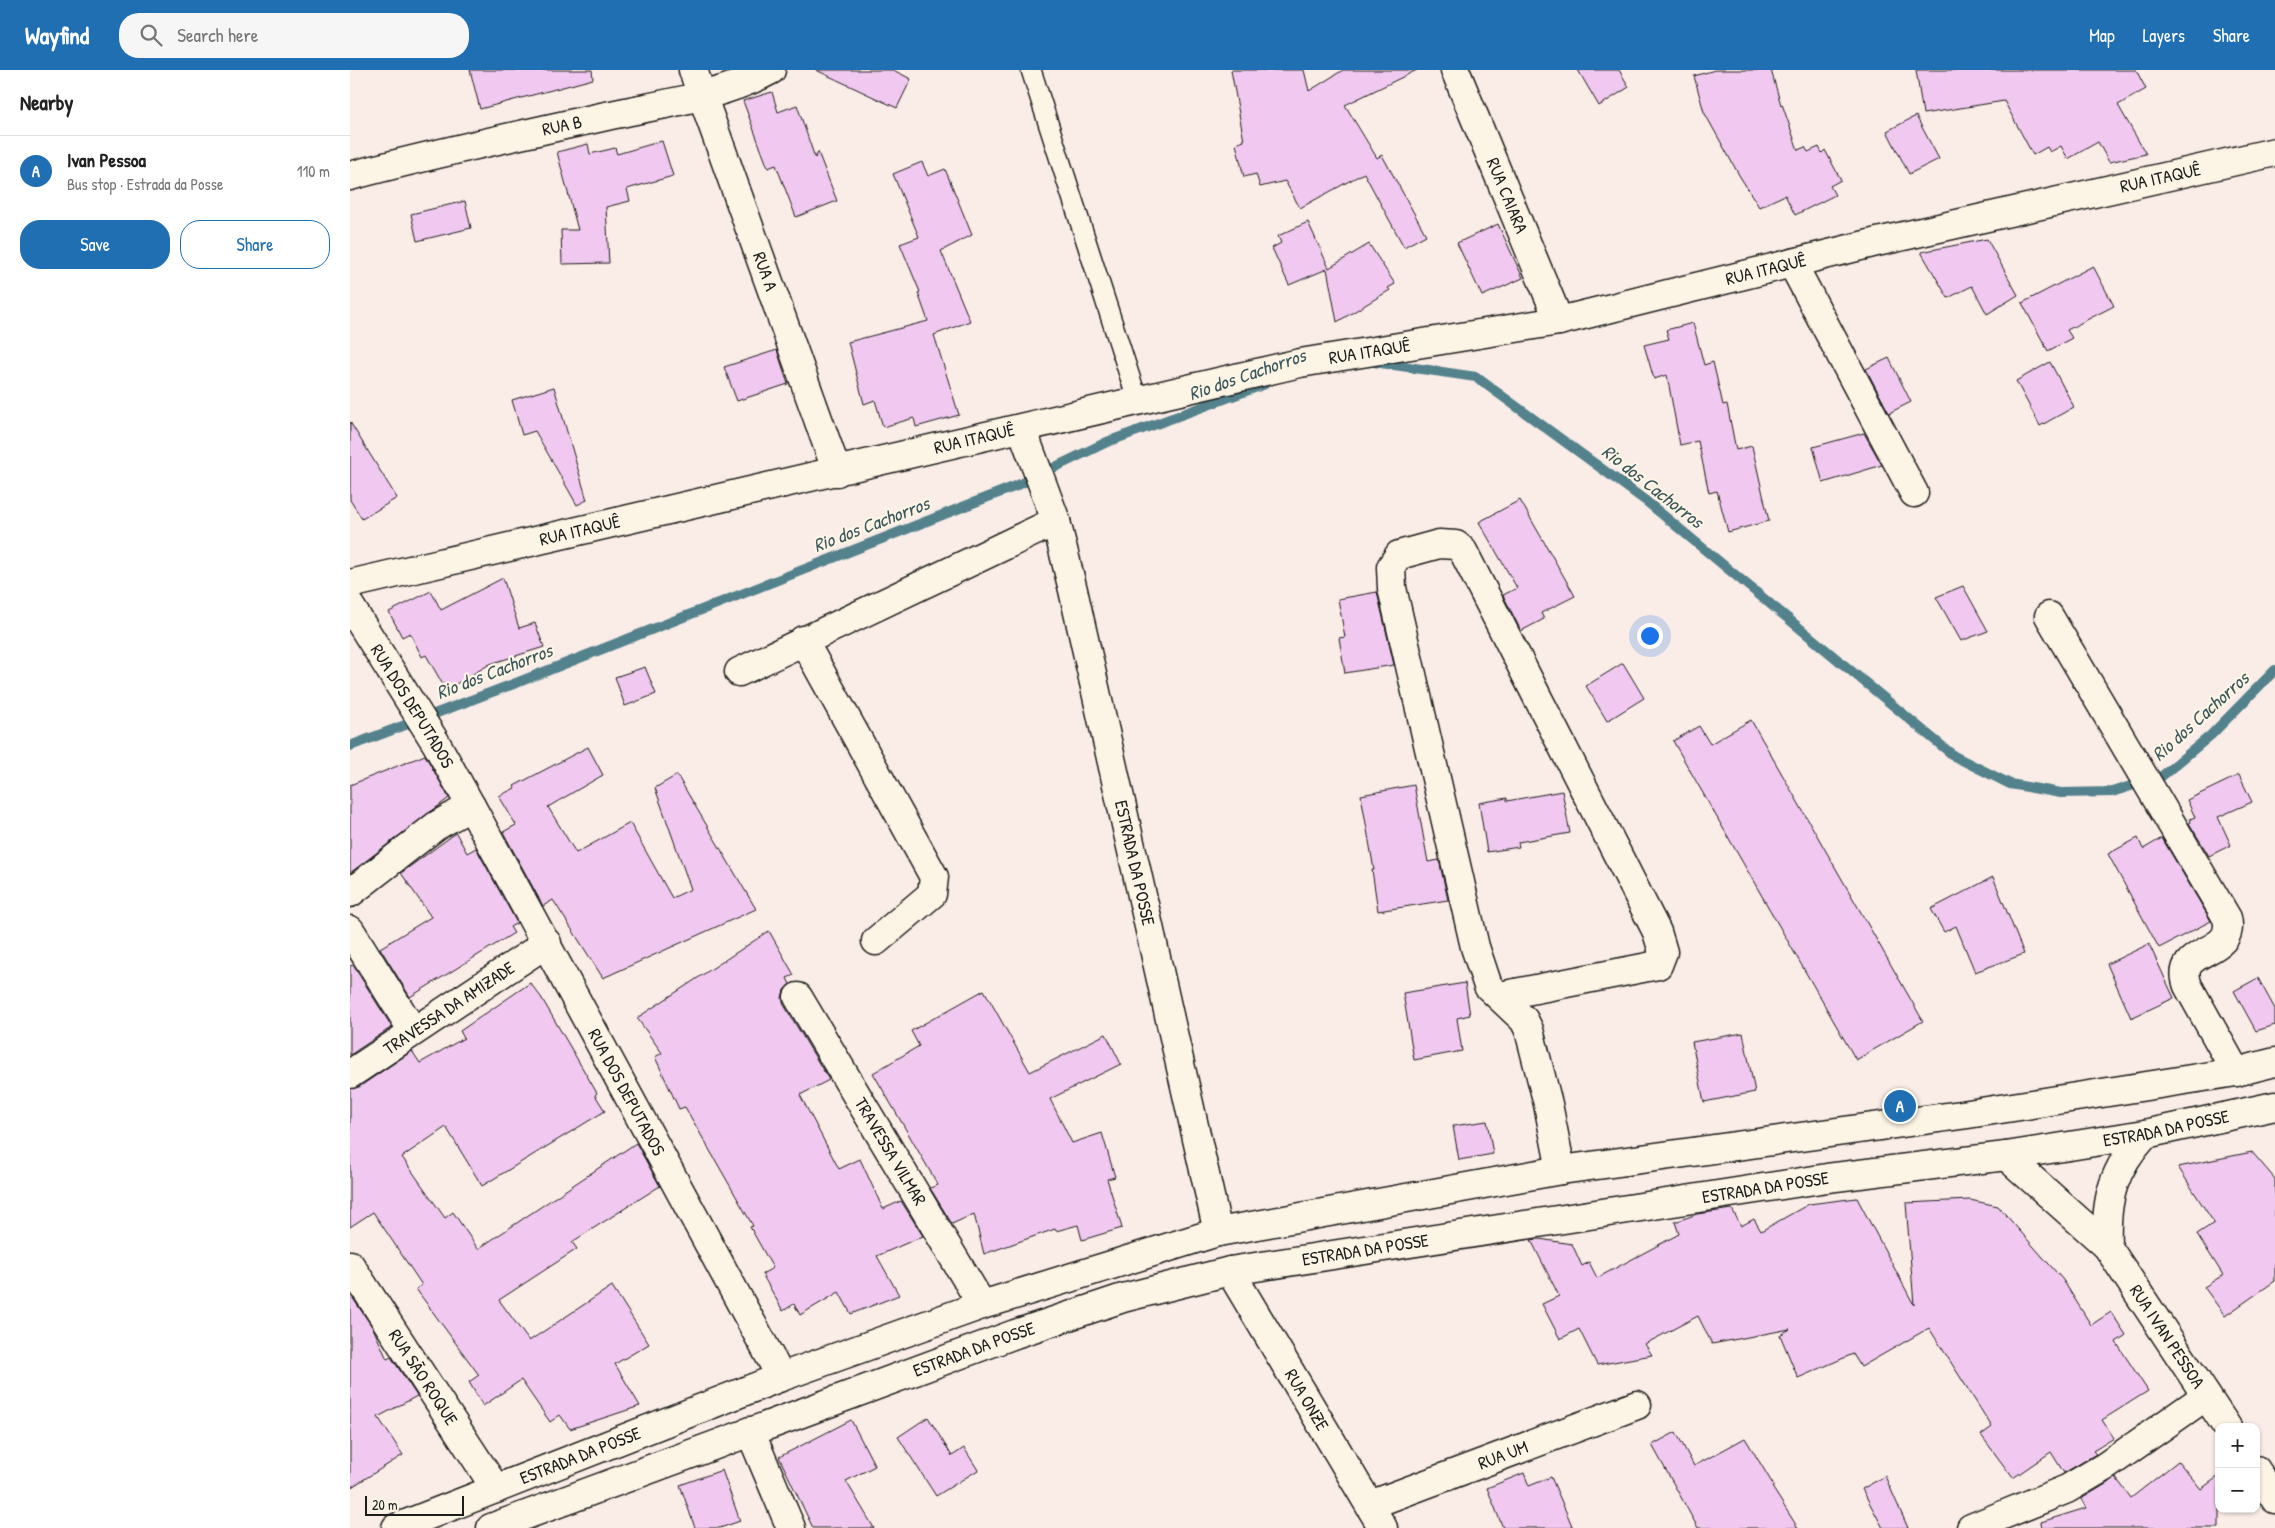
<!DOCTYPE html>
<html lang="en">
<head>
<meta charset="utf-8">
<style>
  body { margin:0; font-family:"Patrick Hand",sans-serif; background:#f6f6f6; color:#222 }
  .controls { position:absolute; right:15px; bottom:15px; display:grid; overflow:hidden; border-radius:10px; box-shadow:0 1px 4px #0004 }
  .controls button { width:45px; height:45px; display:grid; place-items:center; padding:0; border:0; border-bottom:1px solid #e0e0e0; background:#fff; color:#222; font:25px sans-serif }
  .scale { position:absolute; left:15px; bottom:12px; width:99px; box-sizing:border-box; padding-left:5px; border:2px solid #1c1c1c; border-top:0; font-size:14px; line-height:18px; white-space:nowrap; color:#1c1c1c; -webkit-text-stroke:4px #fcf5e5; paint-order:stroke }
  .you { position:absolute; left:1299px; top:565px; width:18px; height:18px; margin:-12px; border:4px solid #fff; border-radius:50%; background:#1a73e8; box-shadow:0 0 0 8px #1a73e833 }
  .badge { display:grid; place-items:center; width:32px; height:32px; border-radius:50%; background:#1f6fb2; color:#fff; font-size:16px; font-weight:700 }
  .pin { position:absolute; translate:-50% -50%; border:2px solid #fff; box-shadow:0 1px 5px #0006 }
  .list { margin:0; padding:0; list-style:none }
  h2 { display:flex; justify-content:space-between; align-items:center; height:65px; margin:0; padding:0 20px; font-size:21px }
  h2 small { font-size:16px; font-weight:400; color:#767676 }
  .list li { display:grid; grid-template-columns:32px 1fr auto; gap:15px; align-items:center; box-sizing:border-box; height:70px; padding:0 20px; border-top:1px solid #e0e0e0 }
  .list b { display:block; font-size:19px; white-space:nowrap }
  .list p { margin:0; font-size:16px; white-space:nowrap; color:#767676 }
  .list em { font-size:16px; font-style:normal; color:#767676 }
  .actions { display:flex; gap:10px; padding:15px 20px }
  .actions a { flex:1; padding:11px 0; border:1px solid #1f6fb2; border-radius:20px; text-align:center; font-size:18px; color:#1f6fb2 }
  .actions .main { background:#1f6fb2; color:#fff }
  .icon { flex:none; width:28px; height:28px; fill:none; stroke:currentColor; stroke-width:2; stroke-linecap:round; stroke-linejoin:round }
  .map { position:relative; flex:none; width:1925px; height:1458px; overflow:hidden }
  header { display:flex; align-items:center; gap:30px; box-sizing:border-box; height:70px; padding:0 25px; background:#1f6fb2; color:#fff }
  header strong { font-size:24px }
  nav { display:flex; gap:28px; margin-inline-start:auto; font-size:18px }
  .search { width:350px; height:45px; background:#f6f6f6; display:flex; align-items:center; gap:12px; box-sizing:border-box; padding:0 18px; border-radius:20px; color:#767676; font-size:19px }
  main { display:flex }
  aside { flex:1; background:#fff }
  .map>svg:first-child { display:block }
</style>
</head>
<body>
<header>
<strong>Wayfind</strong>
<div class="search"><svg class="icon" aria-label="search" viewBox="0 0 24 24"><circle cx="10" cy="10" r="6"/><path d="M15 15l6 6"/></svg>Search here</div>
<nav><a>Map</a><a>Layers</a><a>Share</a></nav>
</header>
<main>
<aside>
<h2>Nearby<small></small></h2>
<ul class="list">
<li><span class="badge">A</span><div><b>Ivan Pessoa</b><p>Bus stop · Estrada da Posse</p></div><em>110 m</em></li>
</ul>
<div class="actions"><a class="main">Save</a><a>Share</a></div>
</aside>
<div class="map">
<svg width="1925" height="1458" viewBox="0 0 1925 1458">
  <rect width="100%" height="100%" fill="#faece7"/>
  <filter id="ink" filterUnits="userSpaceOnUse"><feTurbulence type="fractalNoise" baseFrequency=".02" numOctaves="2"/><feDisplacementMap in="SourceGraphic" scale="10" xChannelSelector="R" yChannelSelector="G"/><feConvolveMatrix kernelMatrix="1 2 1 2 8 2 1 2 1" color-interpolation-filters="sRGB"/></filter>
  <g filter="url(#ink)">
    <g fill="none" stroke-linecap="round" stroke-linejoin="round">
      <g stroke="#53828c" stroke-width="10">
        <path d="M1024 292 1126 307 1296 431 1604 686 1660 714 1711 723 1762 722 1812 706 1861 665 1925 600"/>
        <path d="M0 676 166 613 666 416 757 372 915 314"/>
      </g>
    </g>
    <g fill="#f0c8f0" stroke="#1c1c1c">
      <path d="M120 0H242L243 9 130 39Z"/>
      <path d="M466 0H543L561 9 547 38Z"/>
      <path d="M881 0H954L959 21 993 0H1067L995 35 1027 88 1032 85 1076 165 1054 177 1014 103 950 138 935 111 910 117 906 104 894 107 886 74 894 71Z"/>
      <path d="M1228 0H1269L1279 17 1249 36Z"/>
      <path d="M1365 0H1421L1431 35 1432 34 1448 80 1455 77 1458 82 1469 77 1472 83 1475 80 1491 110 1480 116 1485 125 1445 145 1435 125 1409 137 1389 105 1354 42 1344 6Z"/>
      <path d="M1566 0H1786L1796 19 1768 35 1796 84 1759 92 1748 72 1718 89 1711 76 1700 82 1697 77 1683 85 1654 31 1573 44Z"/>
      <path d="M422 22 428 42 447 35 465 88 468 82 487 131 446 147 426 95 418 98 393 31Z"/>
      <path d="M1566 46 1589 89 1559 104 1537 61Z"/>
      <path d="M312 71 323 106 277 119 280 131 256 137 259 193 212 194 211 160H228L207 82 238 74 240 84 265 78 267 84Z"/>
      <path d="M572 92 578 106 595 99 622 165 591 181 620 251 584 265 609 345 566 357 564 348 533 357 525 330 514 334 498 272 578 251 568 223 570 222 550 174 569 167 543 104Z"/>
      <path d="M115 131 121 158 67 171 61 144Z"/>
      <path d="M958 152 979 198 1019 174 1045 214 1038 218 1040 220 987 252 977 199 939 215 922 178 931 173 928 166Z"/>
      <path d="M1148 154 1173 208 1132 226 1107 173Z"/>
      <path d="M1637 169 1668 225 1637 244 1622 216 1598 228 1571 182Z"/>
      <path d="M1743 196 1764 236 1717 260 1722 268 1698 281 1672 233Z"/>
      <path d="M1343 253 1354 295 1363 292 1373 335 1377 334 1386 380 1402 376 1419 451 1378 462 1367 421 1359 423 1348 371 1330 375 1317 305 1304 309 1294 275 1319 269 1316 260Z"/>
      <path d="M427 280 438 314 387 331 374 297Z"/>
      <path d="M1539 288 1561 332 1539 343 1516 299Z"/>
      <path d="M1700 292 1724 337 1690 356 1666 311Z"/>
      <path d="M204 317 237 430 227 435 185 361 172 365 162 330Z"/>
      <path d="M0 352 47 428 12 449 0 430Z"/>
      <path d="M1514 363 1532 395 1473 413 1463 377Z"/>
      <path d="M1170 430 1225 526 1191 543 1194 549 1171 561 1153 525 1167 518 1129 452Z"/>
      <path d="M153 508 169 558 185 553 194 577 140 594 96 620 76 585 72 587 60 563 52 567 39 542 81 521 91 540Z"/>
      <path d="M1613 516 1638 561 1611 571 1586 527Z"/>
      <path d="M1027 522 1044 595 995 603 989 568 995 567 988 529Z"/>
      <path d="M1273 593 1294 628 1257 651 1236 616Z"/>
      <path d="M295 597 306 624 275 636 265 607Z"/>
      <path d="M1401 650 1573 951 1506 990 1323 671 1349 656 1360 674Z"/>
      <path d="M238 677 253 705 198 737 226 783 280 753 322 828 341 819 305 718 327 705 406 839 253 908 203 830 193 836 153 762 166 755 149 726 165 718 164 716Z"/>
      <path d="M75 685 99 728 0 803V715Z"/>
      <path d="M1889 705 1902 732 1868 747 1881 775 1859 786 1839 753 1841 752 1840 749 1845 747 1837 730Z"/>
      <path d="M1064 715 1078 792 1089 790 1098 830 1028 841 1022 800H1024L1011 725Z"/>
      <path d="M1212 721 1220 763 1168 772 1169 777 1137 782 1129 733 1157 728V731Z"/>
      <path d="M106 763 117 783 126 778 167 853 160 857 164 863 60 927 30 878 81 847 51 803Z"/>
      <path d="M1788 768 1793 779 1812 768 1861 851 1809 878 1758 784Z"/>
      <path d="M1643 807 1674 884 1625 902 1606 856 1594 862 1581 839Z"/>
      <path d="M419 861 444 905 437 908 440 914 434 920 432 928 434 935 479 1010 450 1025 489 1099 510 1089 533 1139 551 1131 573 1166 527 1186 549 1225 501 1244 489 1222 450 1245 444 1234 433 1241 412 1204 423 1198 400 1157 403 1156 335 1037 329 1039 305 987 312 983 287 948Z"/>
      <path d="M1799 874 1824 928 1781 948 1757 894Z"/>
      <path d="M3 895 42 957 0 985V896Z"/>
      <path d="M1908 908 1925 939V955L1906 961 1884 921Z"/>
      <path d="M180 913 191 927 247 1023 245 1025 255 1041 132 1116 96 1057 52 1087 95 1148 103 1142 128 1179 286 1073 310 1116 222 1172 227 1179 149 1230 179 1271 262 1216 299 1274 265 1294 290 1336 220 1359 210 1345 200 1352 171 1310 133 1336 119 1312 129 1305 66 1219 72 1215 23 1142 0 1157V1019L9 1017 62 981 70 993 114 968 110 961Z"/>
      <path d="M1115 913 1120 945 1107 948 1112 981 1064 990 1053 923Z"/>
      <path d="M634 920 680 1002 756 964 771 994 700 1029 722 1073 752 1063 765 1107 757 1109 772 1158 732 1170 728 1155 706 1161 705 1159 634 1184 624 1144 602 1154 580 1118 588 1115 523 1003 569 976 561 961Z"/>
      <path d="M1393 963 1405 1022 1354 1032 1342 972Z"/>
      <path d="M1137 1051 1143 1084 1109 1090 1103 1056Z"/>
      <path d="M1902 1082 1925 1109V1211L1875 1246 1854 1217 1873 1205 1847 1164 1864 1153 1828 1097Z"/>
      <path d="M1507 1128 1564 1235 1556 1133 1620 1130 1648 1136 1713 1210 1741 1255 1761 1242 1776 1265 1766 1272 1798 1321 1752 1350 1764 1368 1743 1381 1746 1384 1714 1403 1701 1382 1663 1408 1631 1365 1642 1357 1579 1258 1511 1297 1503 1284 1448 1308 1430 1265 1440 1259 1362 1274 1348 1246 1295 1274 1302 1285 1247 1295 1229 1259 1210 1269 1192 1234 1209 1226 1181 1170 1189 1169 1222 1174 1232 1196 1239 1192 1247 1208 1329 1164 1325 1152 1347 1144 1382 1139 1391 1156 1404 1149 1411 1161 1459 1134Z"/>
      <path d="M0 1224 23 1258 37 1289 41 1287 67 1326 28 1347 53 1385 0 1418Z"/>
      <path d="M578 1347 602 1386 614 1378 628 1400 586 1426 548 1367Z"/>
      <path d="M501 1350 525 1396 496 1411 524 1458H463L429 1387Z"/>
      <path d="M1326 1362 1344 1396 1395 1368 1424 1416 1422 1417 1448 1458H1348L1302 1375Z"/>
      <path d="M1828 1391 1851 1419 1869 1406V1458H1692L1691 1452 1736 1438 1731 1429 1766 1408 1781 1428Z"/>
      <path d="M372 1400 390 1451 370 1458H345L330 1415Z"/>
      <path d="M1174 1403 1179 1416 1201 1407 1223 1458H1153L1137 1418Z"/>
      <path d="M1535 1406 1558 1458H1533L1512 1419Z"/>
    </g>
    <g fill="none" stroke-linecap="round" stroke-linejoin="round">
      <g stroke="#1c1c1c" stroke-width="22">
        <path id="service" d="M681 0 788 332"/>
      </g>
      <g stroke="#1c1c1c" stroke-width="31">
        <g id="minor">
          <path id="s1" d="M343 0 487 402"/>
          <path id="s2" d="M1105 0 1209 251"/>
          <path id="s3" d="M0 106C85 83 170 65 256 46 311 34 371 27 421 0"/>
          <path d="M1442 193 1564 423"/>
          <path id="s4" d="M672 359 706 451 723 520 868 1162"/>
          <path id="s5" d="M0 514 950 293 1209 251 1527 172 1925 82"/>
          <path id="s6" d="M0 536 86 673 121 736"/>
          <path d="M1699 546 1877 848C1887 888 1822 875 1838 916L1886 1002"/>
          <path d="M453 570 584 807 582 824 526 871"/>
          <path d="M389 602 706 451"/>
          <path id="s7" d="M0 823 86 756 121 736 431 1307"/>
          <path d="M0 860 63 961"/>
          <path d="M1150 926 1308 895 1313 882 1307 862 1113 481 1106 475 1089 474 1049 485 1041 497 1042 518 1125 877 1138 916 1174 950 1179 960 1198 1034 1211 1100"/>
          <path id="s8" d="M448 927 632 1235"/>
          <path id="s9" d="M0 1004 197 873"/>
          <path id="s10" d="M0 1195 146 1419"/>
          <path id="s11" d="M880 1201 1033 1458"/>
          <path d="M400 1361 441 1458"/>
          <path id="s12" d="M1020 1435 1287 1335"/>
          <path d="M1621 1458 1717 1419 1756 1396 1856 1326"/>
        </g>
      </g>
      <g stroke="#1c1c1c" stroke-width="31">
        <g id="tertiary">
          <path id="s13" d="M1656 1086 1757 1176 1877 1357"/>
          <path d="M1757 1176C1755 1129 1763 1099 1795 1064"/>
          <path d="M1906 1400 1925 1429"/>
        </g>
      </g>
      <g stroke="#1c1c1c" stroke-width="31">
        <g id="primary">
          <path id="s14" d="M46 1458 431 1307 632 1235 868 1162 1211 1100 1618 1044 1886 1002 1925 992"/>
          <path id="s15" d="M141 1458 665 1264 773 1228 880 1201 1477 1108 1656 1086 1795 1064 1925 1036"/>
        </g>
      </g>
      <use href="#service" stroke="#fcf5e5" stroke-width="19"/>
      <use href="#minor" stroke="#fcf5e5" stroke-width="28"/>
      <use href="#tertiary" stroke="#fcf5e5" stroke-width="28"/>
      <use href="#primary" stroke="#fcf5e5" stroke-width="28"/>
    </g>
  </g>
  <g text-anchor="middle" stroke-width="4.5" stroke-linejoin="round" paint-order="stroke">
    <g font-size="18" fill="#1c1c1c" stroke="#fcf5e5">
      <text dy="6" stroke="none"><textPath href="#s3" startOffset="218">RUA B</textPath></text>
      <text dy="6" stroke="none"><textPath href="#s5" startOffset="1856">RUA ITAQUÊ</textPath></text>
      <text dy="6" stroke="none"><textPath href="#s2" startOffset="136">RUA CAIARA</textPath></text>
      <text dy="6" stroke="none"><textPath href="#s5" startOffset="1451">RUA ITAQUÊ</textPath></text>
      <text dy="6" stroke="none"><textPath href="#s1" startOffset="214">RUA A</textPath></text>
      <text dy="6" stroke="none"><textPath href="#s5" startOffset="1046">RUA ITAQUÊ</textPath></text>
      <text dy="6" stroke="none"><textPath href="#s5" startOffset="641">RUA ITAQUÊ</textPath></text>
      <text dy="6" stroke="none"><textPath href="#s5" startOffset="236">RUA ITAQUÊ</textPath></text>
      <text dy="6" stroke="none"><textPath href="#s6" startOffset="118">RUA DOS DEPUTADOS</textPath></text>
      <text dy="6" stroke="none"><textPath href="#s4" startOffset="449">ESTRADA DA POSSE</textPath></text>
      <text dy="6" stroke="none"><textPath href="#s9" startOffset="119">TRAVESSA DA AMIZADE</textPath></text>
      <text dy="6" stroke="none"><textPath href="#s7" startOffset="475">RUA DOS DEPUTADOS</textPath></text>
      <text dy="6" stroke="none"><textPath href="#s15" startOffset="1730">ESTRADA DA POSSE</textPath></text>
      <text dy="6" stroke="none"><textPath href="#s8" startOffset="180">TRAVESSA VILMAR</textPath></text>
      <text dy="6" stroke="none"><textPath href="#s15" startOffset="1325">ESTRADA DA POSSE</textPath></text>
      <text dy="6" stroke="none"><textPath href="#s15" startOffset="920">ESTRADA DA POSSE</textPath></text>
      <text dy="6" stroke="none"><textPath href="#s13" startOffset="244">RUA IVAN PESSOA</textPath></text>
      <text dy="6" stroke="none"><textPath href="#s15" startOffset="515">ESTRADA DA POSSE</textPath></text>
      <text dy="6" stroke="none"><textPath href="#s10" startOffset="134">RUA SÃO ROQUE</textPath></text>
      <text dy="6" stroke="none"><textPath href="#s11" startOffset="150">RUA ONZE</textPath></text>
      <text dy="6" stroke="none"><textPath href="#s12" startOffset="142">RUA UM</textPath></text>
      <text dy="6" stroke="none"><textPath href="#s14" startOffset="198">ESTRADA DA POSSE</textPath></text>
    </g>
    <g font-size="19" font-style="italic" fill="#3c585d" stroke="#fcf5e5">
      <text transform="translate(897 304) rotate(-19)" y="7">Rio dos Cachorros</text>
      <text transform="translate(1303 416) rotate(38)" y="7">Rio dos Cachorros</text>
      <text transform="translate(521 454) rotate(-21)" y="7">Rio dos Cachorros</text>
      <text transform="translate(144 601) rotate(-21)" y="7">Rio dos Cachorros</text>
      <text transform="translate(1850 646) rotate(-42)" y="7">Rio dos Cachorros</text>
    </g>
  </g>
</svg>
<div class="controls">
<button>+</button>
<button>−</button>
</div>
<div class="scale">20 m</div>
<div class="you"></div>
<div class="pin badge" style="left:1550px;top:1036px">A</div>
</div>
</main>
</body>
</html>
